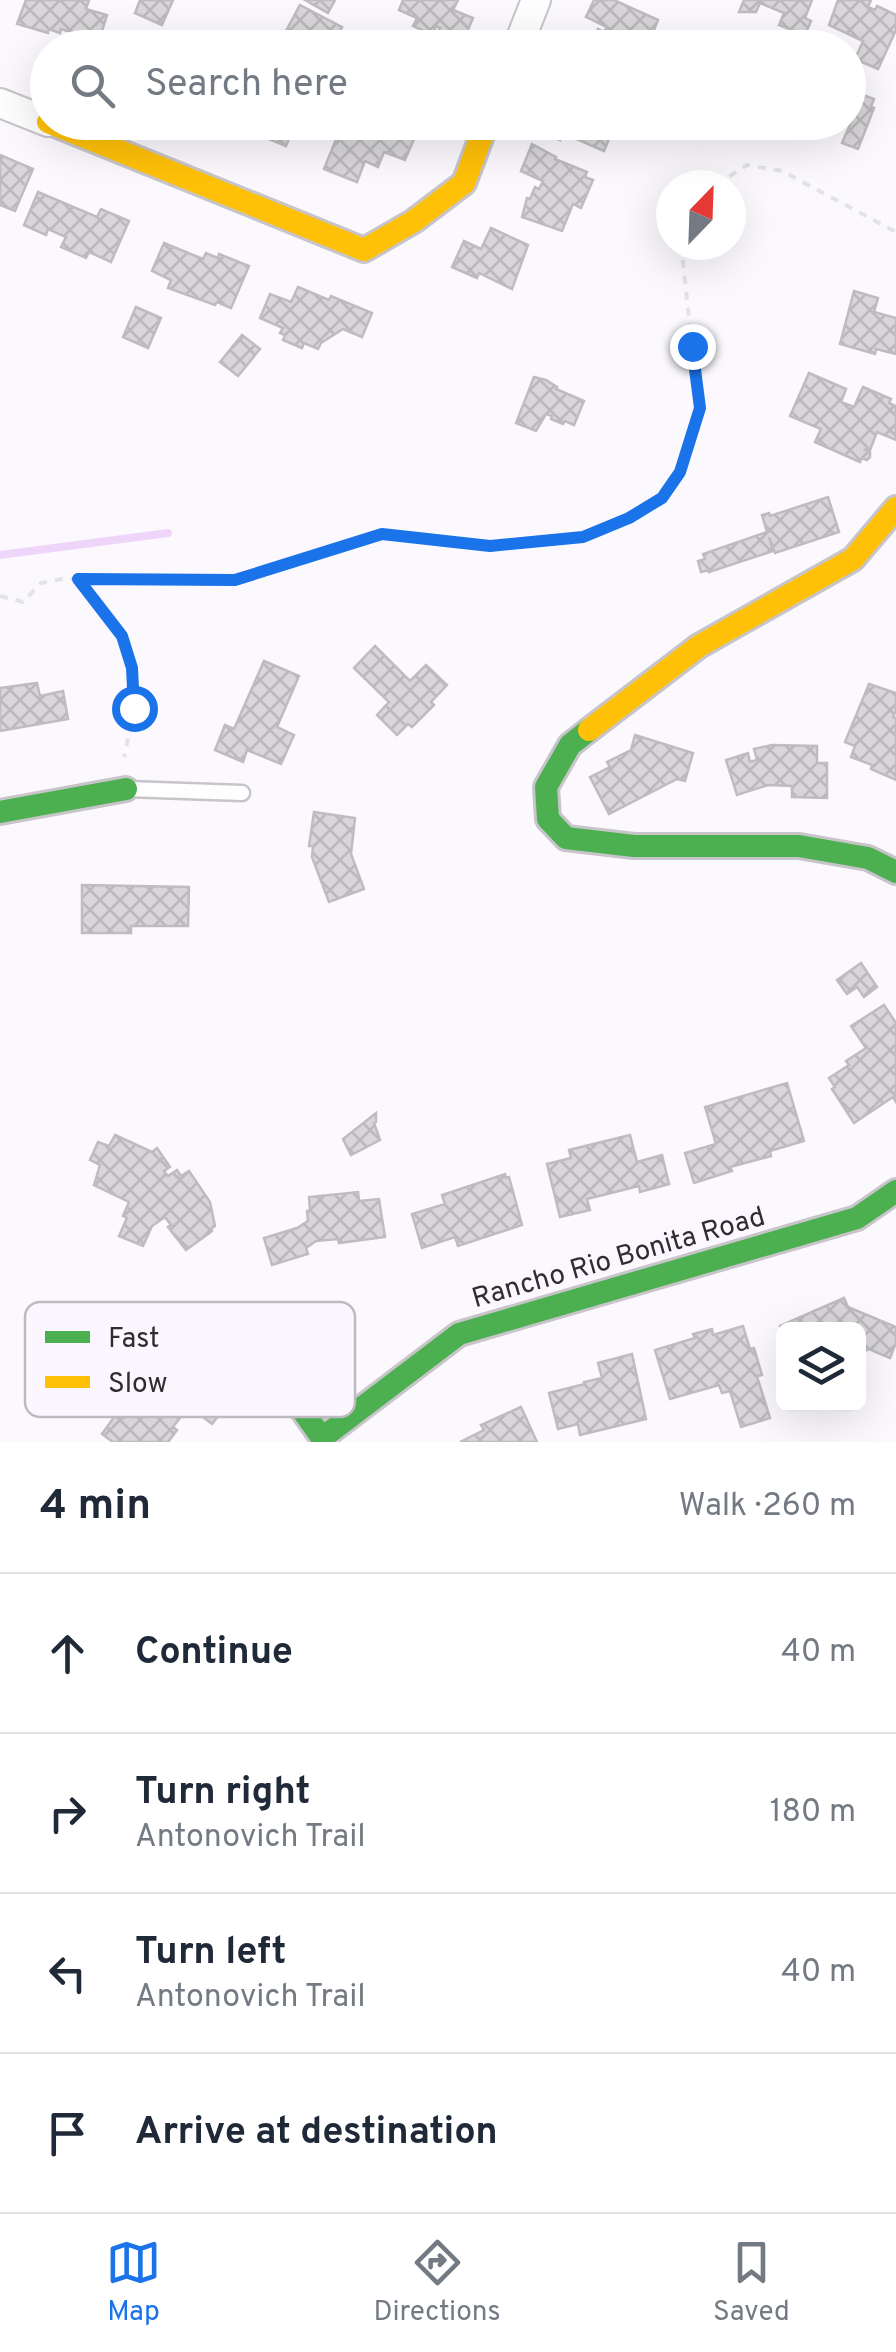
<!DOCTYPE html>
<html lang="en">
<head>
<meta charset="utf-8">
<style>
  body { margin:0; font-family:Overpass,sans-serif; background:#f6f6f7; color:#1f2937 }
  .controls { position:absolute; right:30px; bottom:30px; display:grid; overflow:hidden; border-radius:15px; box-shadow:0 10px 40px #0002 }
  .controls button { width:90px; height:90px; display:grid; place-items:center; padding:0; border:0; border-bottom:2px solid #e0e1e3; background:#fff; color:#1f2937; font:50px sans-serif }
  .compass { position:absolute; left:656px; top:170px; width:90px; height:90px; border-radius:50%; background:#fff; box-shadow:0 10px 40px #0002; rotate:23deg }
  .stop { position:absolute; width:30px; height:30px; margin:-22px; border:8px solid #1a73e8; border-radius:50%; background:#fff }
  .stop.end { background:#1a73e8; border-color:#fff; box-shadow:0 2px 10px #0008 }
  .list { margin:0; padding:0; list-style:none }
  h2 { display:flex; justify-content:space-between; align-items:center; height:130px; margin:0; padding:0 40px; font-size:42px }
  h2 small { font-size:32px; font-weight:400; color:#747a83 }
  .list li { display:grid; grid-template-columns:65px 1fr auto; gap:30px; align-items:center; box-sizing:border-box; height:160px; padding:0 40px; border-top:2px solid #e0e1e3 }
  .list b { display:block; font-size:38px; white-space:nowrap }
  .list p { margin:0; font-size:32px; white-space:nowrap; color:#747a83 }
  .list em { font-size:32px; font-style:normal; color:#747a83 }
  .icon { flex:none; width:55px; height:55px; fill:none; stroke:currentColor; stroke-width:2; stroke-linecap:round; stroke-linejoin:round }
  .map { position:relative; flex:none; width:896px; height:1442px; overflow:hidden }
  .search { position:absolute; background:#fff; box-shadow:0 10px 40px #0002; left:30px; right:30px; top:30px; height:110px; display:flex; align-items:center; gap:25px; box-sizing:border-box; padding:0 35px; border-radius:55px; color:#747a83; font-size:38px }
  .sheet { height:770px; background:#fff }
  nav { display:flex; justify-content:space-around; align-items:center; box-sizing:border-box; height:140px; border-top:2px solid #e0e1e3; background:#fff; font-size:28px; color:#747a83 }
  nav a { display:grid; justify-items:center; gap:5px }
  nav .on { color:#1a73e8 }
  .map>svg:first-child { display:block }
</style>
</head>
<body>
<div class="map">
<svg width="896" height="1442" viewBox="0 0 896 1442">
  <defs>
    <pattern id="building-cross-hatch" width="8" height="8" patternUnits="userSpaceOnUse" patternTransform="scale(2.5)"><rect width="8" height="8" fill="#d8d6d9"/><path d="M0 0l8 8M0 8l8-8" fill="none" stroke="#bab8bb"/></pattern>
  </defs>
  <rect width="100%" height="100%" fill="#fbf9fd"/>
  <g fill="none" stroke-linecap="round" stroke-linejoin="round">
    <path stroke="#efd5fa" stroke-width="8" d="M0 555 168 533"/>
  </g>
  <g fill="url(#building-cross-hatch)" stroke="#bebcbf" stroke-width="2.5">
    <path d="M26 0H89L86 9 107 15 99 41 61 29 60 33 49 29 48 33 17 24Z"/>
    <path d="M140 0H173L162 25 135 13Z"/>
    <path d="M305 0H335L328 13Z"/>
    <path d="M403 0H458L453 10 473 18 461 46 437 34 440 28 436 26 433 35 413 26 417 18 399 10Z"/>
    <path d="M594 0H614L658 20 647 48H593L595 44 592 43 598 29 604 32 607 27 586 17Z"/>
    <path d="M744 0H812L805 18 811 21 805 35 779 25 784 13 760 3 756 12H739Z"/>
    <path d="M838 0H871L868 7 875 10 877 6 896 15V30L878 69 855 59 863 41 829 25Z"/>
    <path d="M300 5 342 27 332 48H319L286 31Z"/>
    <path d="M398 36 424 47 425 45 432 48H393Z"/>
    <path d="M121 37 146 48H117Z"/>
    <path d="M863 95 874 99 871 106 874 108 858 149 842 143Z"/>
    <path d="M244 122H296L286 146 257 134 259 129Z"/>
    <path d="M343 122H370L382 127 384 122H387L417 132 405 160 384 152 378 167 365 161 357 182 324 169Z"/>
    <path d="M537 122H616L604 151 563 133 560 140 544 133V135L534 131Z"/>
    <path d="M532 144 556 157 555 159 587 172 585 177 593 180 581 208 573 204 562 231 522 217 527 198 530 199 535 187 539 189 543 181 521 171Z"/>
    <path d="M0 155 33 169 15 211 0 205Z"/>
    <path d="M38 192 97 217 101 209 129 221 111 262 89 252 86 258 61 247 66 237 48 229 46 235 24 225Z"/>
    <path d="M491 228 528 245 512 289 479 273 477 278 452 267 464 241 481 249Z"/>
    <path d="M164 243 203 259 206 253 218 258 219 254 249 266 231 308 217 302 215 305 168 288 171 280 152 271Z"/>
    <path d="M298 287 329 300 331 296 372 313 362 337 343 329 321 343 318 349 304 343 302 348 283 340 285 335 280 333 283 328 260 318 270 294 291 302Z"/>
    <path d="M854 291 878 298 874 312 896 318V354L876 349 875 354 840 344Z"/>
    <path d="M136 307 161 318 148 348 123 337Z"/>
    <path d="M242 335 260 349 238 376 220 362Z"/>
    <path d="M809 373 846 389 841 402 854 407 863 387 891 399 889 403 896 406V440L877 432 870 450 867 448 865 450 870 452V457L867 460 862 458 860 462 815 442 821 429 790 416Z"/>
    <path d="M534 377 546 380 557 387 556 389 584 401 574 425 565 421 563 424 551 419 552 416 546 414 536 431 516 423Z"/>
    <path d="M828 497 839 532 775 553 769 537 773 551 709 572V570L701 572 698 561 705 559 703 554 767 532 762 515 769 513 770 516Z"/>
    <path d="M375 646 410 681 426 665 447 685 431 702 434 705 412 727 408 724 397 735 377 715 389 702 354 668Z"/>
    <path d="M264 661 299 676 277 727 294 735 281 764 247 750 243 762 215 750 225 725 234 729Z"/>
    <path d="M37 683 40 696 63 691 68 719 0 731V688Z"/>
    <path d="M869 684 896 693V711L893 717 896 718V780L871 769 872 765 851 757 855 746 845 742Z"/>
    <path d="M635 735 693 753 685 781 677 779 609 814 590 777 610 767 607 762 631 750Z"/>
    <path d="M772 745 817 746V763H827V798L792 797V786L768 785 737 795 726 760 748 753 750 762 757 760 754 749Z"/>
    <path d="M314 812 355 818 351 854 364 889 329 902 312 857 313 846H309Z"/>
    <path d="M82 885 189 887 188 926H131V933H82Z"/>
    <path d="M861 963 877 987 864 997 857 987 847 994 837 980Z"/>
    <path d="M884 1005 896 1023V1102L893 1097 854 1123 832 1089 835 1087 829 1078 849 1065 846 1061 866 1048 851 1026Z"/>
    <path d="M787 1083 804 1141 770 1151 771 1156 730 1167 732 1171 694 1183 685 1153 716 1144 705 1107Z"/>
    <path d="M376 1113V1122L374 1123 380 1140 351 1155 343 1139Z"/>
    <path d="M115 1135 152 1152 157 1148 170 1167 164 1171 168 1176 177 1170 181 1176 189 1171 210 1202 215 1226 211 1229 212 1231 186 1250 168 1227 171 1225 165 1217 152 1226 143 1246 119 1236 127 1218 123 1216 129 1202 94 1185 100 1165 90 1160 98 1142 109 1146Z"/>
    <path d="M630 1135 637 1162 662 1155 669 1184 640 1192 639 1186 587 1199 590 1210 560 1217 547 1164 571 1158 569 1150Z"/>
    <path d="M505 1174 506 1178 509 1177 522 1225 458 1246 455 1237 422 1248 412 1214 445 1204 442 1195Z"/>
    <path d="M358 1192 359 1201 379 1199 385 1237 339 1243 338 1239 316 1241 306 1248 308 1254 272 1265 264 1238 297 1228 308 1221 307 1211 310 1210 309 1197Z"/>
    <path d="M844 1298 848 1307 896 1327V1343L890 1358 869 1349 858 1354V1330H784V1335L780 1326Z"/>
    <path d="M743 1326 750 1349 754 1348 762 1375 757 1376 770 1418 741 1427 730 1391 722 1393 719 1385 670 1399 655 1350 695 1338 693 1334 712 1329 713 1335Z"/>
    <path d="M632 1354 646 1419 580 1435 578 1424 558 1429 549 1393 585 1384 584 1382 602 1378 598 1363Z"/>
    <path d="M191 1370 230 1401 212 1424 189 1406 173 1427 177 1430 168 1442H113L102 1434 117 1413 124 1418 125 1416 120 1412 145 1378 170 1393Z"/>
    <path d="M521 1407 537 1442H460L484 1430 481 1425Z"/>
  </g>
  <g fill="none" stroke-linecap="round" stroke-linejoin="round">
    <g stroke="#c7c5c9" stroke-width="19">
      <path id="lane" d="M127 789 242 793"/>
    </g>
    <g stroke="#c7c5c9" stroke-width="32">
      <g id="street">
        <path d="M517 48 536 0"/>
        <path d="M0 103 48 122"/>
      </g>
    </g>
    <g stroke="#c7c5c9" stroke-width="28">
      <g id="fast">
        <path d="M589 730 570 745 546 787 548 819 566 838 634 846H799L868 858 896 872"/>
        <path d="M0 812 126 789"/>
        <path d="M252 1339 322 1438 459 1334 857 1218 896 1191"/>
      </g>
    </g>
    <g stroke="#c7c5c9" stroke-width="28">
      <g id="slow">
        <path d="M48 122 364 250 414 221 464 183 487 122"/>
        <path d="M589 730 699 646 853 559 896 508"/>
      </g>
    </g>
    <g stroke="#e4e3e4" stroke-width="4" stroke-dasharray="8 8" stroke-linecap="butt">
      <path d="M716 185 747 165 782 171 896 232"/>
      <path d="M78 579C91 597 109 615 120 635 142 673 133 717 124 757"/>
      <path d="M0 596 23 602 41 583 62 579 235 580 382 534 490 545 583 537 629 518 662 498 680 472 699 408 681 245"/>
    </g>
    <use href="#lane" stroke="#fefeff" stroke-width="14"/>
    <use href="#street" stroke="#fefeff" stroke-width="28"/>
    <use href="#fast" stroke="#4caf50" stroke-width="22"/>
    <use href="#slow" stroke="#ffc107" stroke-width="22"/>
  </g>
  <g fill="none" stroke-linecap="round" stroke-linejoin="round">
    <path stroke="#1a73e8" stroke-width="12" d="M134 708 132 668 122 636 78 579 235 580 382 534 490 546 583 537 629 518 662 498 680 472 700 408 692 346"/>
  </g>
  <g text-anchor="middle" stroke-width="10" stroke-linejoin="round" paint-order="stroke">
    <g font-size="28" fill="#2f2d30" stroke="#fcf7ff">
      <text transform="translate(618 1256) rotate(-16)" y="10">Rancho Rio Bonita Road</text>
    </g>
  </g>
  <rect x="25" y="1302" width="330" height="115" rx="15" fill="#fcf7ff" stroke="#bebac1" stroke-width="2.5"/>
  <rect x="45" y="1331" width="45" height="12" fill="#4caf50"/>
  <rect x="45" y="1376" width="45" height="12" fill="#ffc107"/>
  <g font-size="28" fill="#2f2d30">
    <text x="108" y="1347">Fast</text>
    <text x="108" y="1392">Slow</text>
  </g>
</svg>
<div class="controls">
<button><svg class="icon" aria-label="layers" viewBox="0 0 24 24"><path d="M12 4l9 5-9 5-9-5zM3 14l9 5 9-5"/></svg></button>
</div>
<svg class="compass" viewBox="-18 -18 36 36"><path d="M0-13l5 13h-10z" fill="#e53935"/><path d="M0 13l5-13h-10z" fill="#747a83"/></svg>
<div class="stop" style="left:134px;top:708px"></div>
<div class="stop end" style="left:692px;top:346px"></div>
<div class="search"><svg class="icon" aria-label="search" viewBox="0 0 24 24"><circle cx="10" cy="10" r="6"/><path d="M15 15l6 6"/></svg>Search here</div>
</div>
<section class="sheet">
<h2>4 min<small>Walk · 260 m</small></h2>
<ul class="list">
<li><svg class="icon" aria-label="ahead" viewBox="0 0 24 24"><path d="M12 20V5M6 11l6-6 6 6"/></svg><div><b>Continue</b></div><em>40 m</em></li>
<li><svg class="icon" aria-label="right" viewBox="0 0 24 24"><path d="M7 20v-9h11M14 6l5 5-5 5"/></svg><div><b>Turn right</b><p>Antonovich Trail</p></div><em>180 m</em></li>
<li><svg class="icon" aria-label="left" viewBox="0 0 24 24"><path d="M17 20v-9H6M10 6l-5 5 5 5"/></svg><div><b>Turn left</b><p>Antonovich Trail</p></div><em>40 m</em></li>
<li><svg class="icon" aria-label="arrive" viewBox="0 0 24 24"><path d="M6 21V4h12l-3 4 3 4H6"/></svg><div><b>Arrive at destination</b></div></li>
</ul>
</section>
<nav>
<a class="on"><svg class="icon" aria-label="map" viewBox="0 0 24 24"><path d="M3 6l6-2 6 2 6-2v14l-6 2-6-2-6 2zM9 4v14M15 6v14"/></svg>Map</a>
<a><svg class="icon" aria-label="directions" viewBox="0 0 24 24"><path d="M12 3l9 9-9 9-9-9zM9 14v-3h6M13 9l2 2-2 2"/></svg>Directions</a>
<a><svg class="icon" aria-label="saved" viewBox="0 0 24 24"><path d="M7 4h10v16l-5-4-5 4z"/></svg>Saved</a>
</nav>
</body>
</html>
